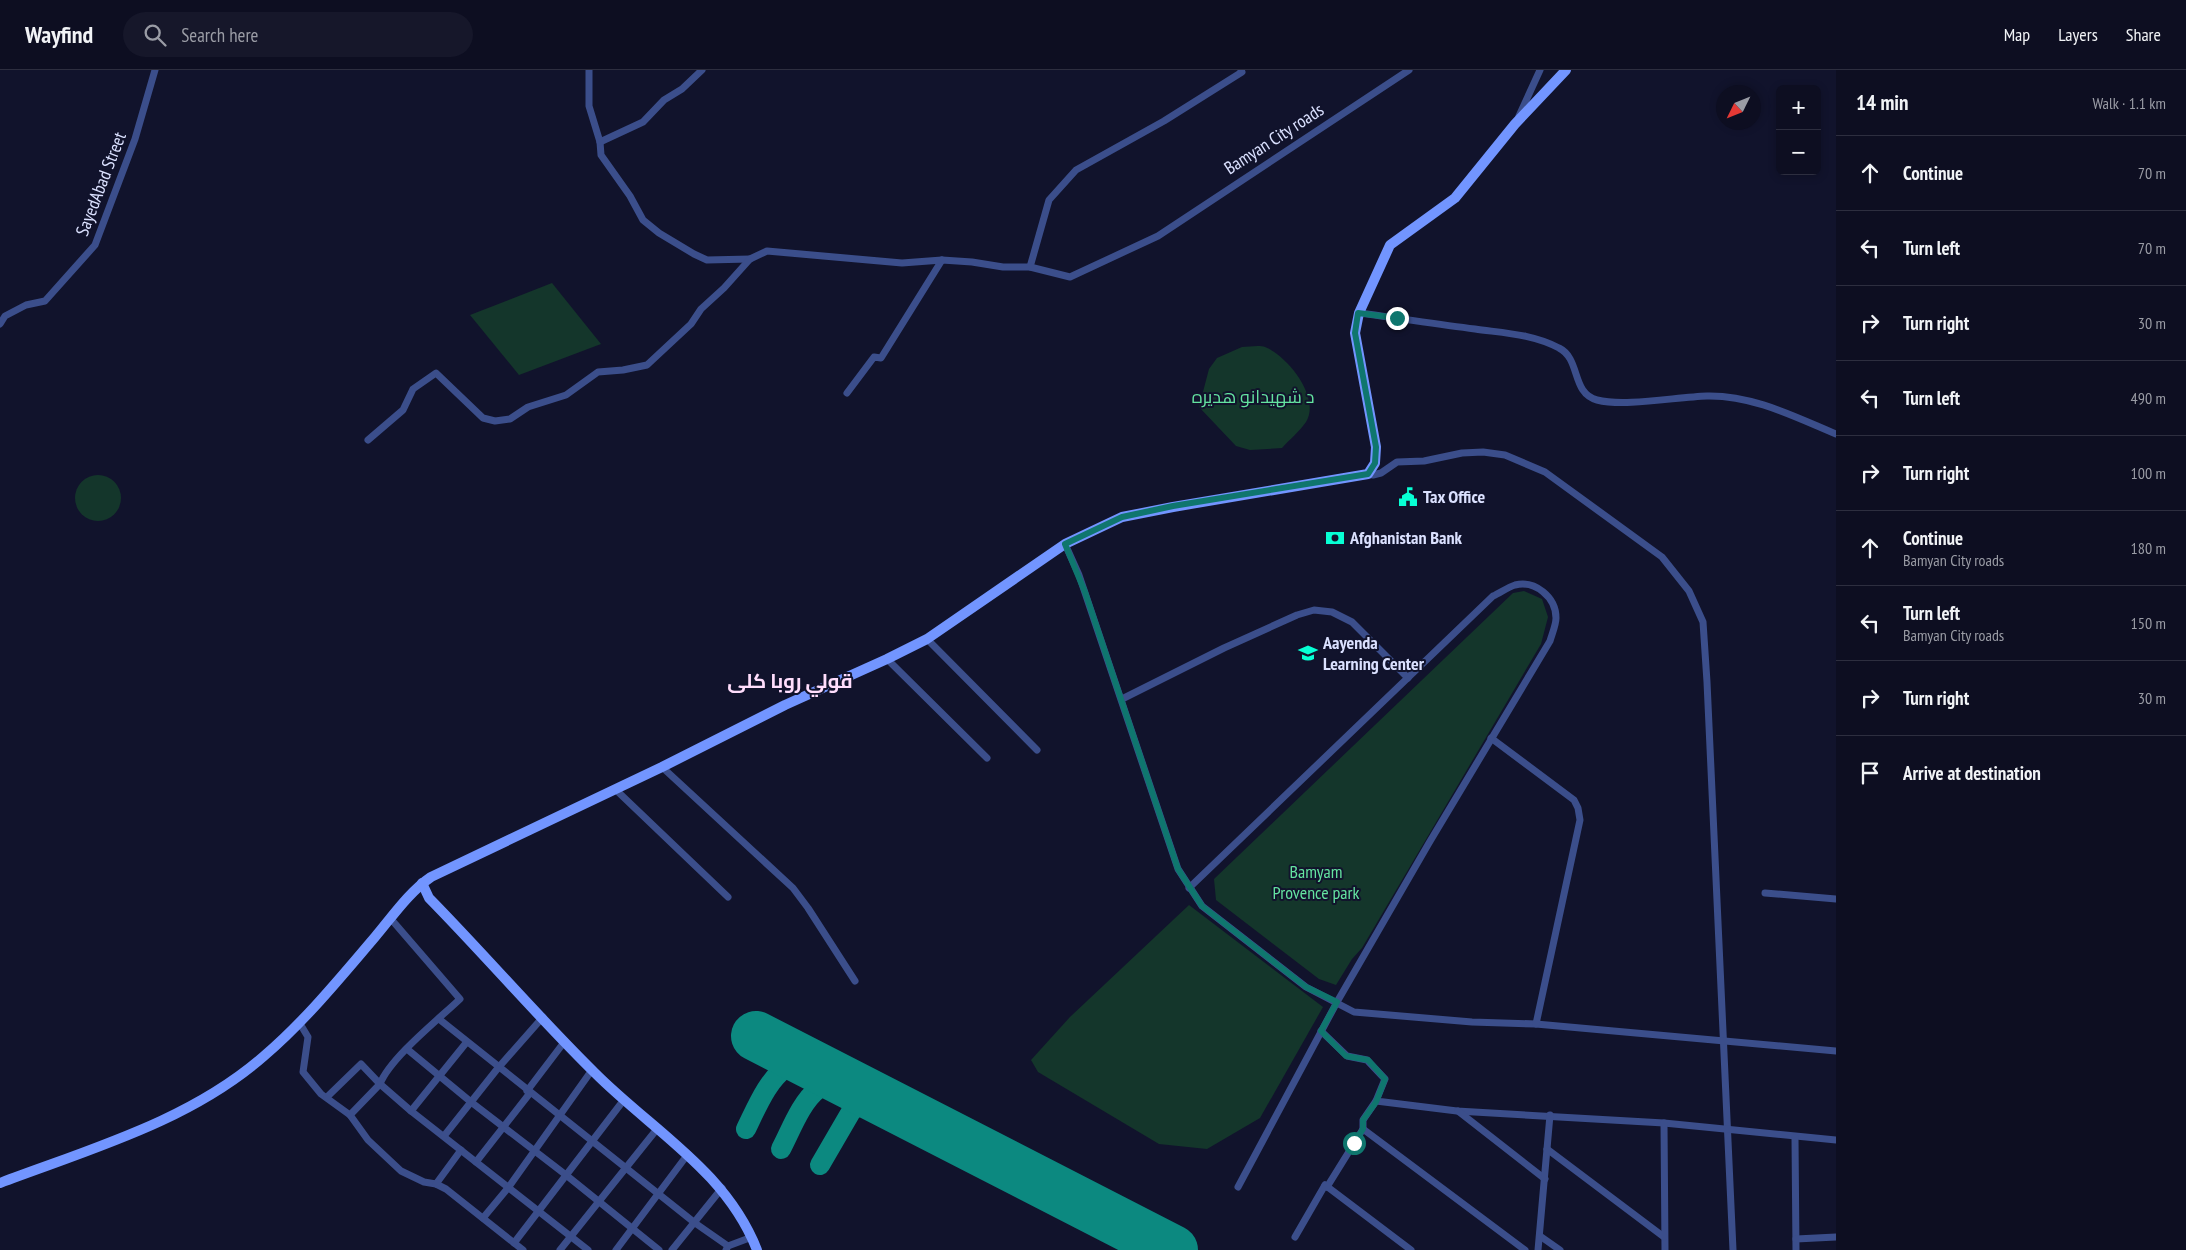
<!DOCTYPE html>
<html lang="en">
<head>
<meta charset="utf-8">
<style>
  body { margin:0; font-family:"PT Sans Narrow",Cairo,sans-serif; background:#16172a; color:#f1f3f6 }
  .controls { position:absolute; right:15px; top:15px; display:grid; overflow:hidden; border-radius:8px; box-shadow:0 2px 8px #0003 }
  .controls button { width:45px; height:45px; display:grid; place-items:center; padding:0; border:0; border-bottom:1px solid #2d2e3f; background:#0d0e21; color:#f1f3f6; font:25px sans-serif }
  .compass { position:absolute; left:1716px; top:15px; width:45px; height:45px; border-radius:50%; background:#0d0e21; box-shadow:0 2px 8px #0003; rotate:227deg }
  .stop { position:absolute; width:15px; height:15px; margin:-11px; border:4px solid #0f766e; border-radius:50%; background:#fff }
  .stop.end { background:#0f766e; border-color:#fff; box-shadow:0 1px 5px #0008 }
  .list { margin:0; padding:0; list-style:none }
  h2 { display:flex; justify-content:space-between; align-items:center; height:65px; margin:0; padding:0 20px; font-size:21px }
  h2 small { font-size:16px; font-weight:400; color:#9a9ca5 }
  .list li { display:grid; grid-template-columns:32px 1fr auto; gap:15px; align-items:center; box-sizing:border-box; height:75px; padding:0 20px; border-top:1px solid #2d2e3f }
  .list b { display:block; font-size:19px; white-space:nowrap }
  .list p { margin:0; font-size:16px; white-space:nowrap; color:#9a9ca5 }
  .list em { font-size:16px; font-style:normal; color:#9a9ca5 }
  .icon { flex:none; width:28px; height:28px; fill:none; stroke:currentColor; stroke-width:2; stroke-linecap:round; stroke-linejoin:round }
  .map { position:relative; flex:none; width:1836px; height:1180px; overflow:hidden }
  header { display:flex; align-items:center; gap:30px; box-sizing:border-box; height:70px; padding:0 25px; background:#0d0e21; border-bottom:1px solid #2d2e3f }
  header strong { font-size:24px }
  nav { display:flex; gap:28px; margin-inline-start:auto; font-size:18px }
  .search { width:350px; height:45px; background:#16172a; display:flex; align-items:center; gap:12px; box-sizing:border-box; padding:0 18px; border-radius:28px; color:#9a9ca5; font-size:19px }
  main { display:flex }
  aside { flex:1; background:#0d0e21 }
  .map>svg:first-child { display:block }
</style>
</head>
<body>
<header>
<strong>Wayfind</strong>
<div class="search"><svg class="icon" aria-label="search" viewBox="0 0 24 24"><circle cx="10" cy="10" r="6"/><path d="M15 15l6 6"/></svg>Search here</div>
<nav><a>Map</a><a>Layers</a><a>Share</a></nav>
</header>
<main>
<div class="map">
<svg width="1836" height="1180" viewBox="0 0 1836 1180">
  <rect width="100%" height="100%" fill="#11132c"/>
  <g fill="#14362b">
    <path d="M552 213 601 274 519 305 470 245Z"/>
    <path d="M1242 277C1249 277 1259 275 1265 277 1288 286 1321 328 1306 352 1300 361 1289 370 1282 378L1250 380 1236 376 1199 337 1209 299 1217 288Z"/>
    <circle cx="98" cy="428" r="23"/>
    <path d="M1524 521 1542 529 1548 547 1541 574 1362 878 1352 889 1336 915 1319 909 1216 830 1214 809 1513 523Z"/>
    <path d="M1189 835 1323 937 1260 1048 1207 1079 1159 1074 1038 1002 1031 990 1070 947Z"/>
  </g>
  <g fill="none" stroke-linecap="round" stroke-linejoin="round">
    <g stroke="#0c8980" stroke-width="20">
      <path d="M746 1059C755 1041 769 1006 787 998 795 994 805 996 814 996"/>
      <path d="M781 1079C791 1060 801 1032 818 1019 827 1013 839 1014 849 1014"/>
      <path d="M820 1095 852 1040 868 1032 885 1033"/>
    </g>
    <path stroke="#0c8980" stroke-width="50" d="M756 966 1173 1180"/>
    <g stroke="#3b4e8b" stroke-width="7">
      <path d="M589 0V36L600 72 601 85 630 126 643 150 659 163 694 184 707 190 750 189"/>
      <path d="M1519 46 1540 0"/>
      <path d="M600 72 643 52 664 30 682 19 702 0"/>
      <path d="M1030 197 1049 130 1076 100 1164 51 1242 2 1241 0"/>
      <path d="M1359 243C1397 248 1436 254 1475 259 1503 263 1533 264 1559 278 1581 289 1571 323 1597 330 1625 337 1676 327 1707 326 1753 325 1795 347 1836 364"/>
      <path d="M0 254 5 246 26 235 45 231 95 175 135 69 155 0"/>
      <path d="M847 323 874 287 881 288 942 190"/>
      <path d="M368 370 403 340 413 319 436 303 483 348 495 351 510 349 528 337 566 325 598 302 623 300 647 295 691 254 701 239 724 218 750 189 767 181 902 193 942 190 972 192 1003 197H1030L1070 207 1158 166 1409 0"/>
      <path d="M1368 404 1373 405 1381 403 1397 392 1424 391 1462 383 1483 382 1505 385 1545 402 1662 487 1689 521 1703 552 1707 612 1733 1180"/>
      <path d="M1065 474 1079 505 1178 799 1202 836 1306 917 1354 942 1472 952 1536 954 1836 981"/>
      <path d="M927 569 1037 680"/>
      <path d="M887 589 987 688"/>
      <path d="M1122 629 1224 578 1297 545 1314 540 1332 542 1352 552 1408 608"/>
      <path d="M1491 668 1574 730 1578 738 1580 750 1536 954"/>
      <path d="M662 697 793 818 808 838 855 911"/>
      <path d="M615 719 728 827"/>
      <path d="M1189 818 1493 526C1500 523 1508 517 1515 515 1535 510 1556 527 1556 548 1556 555 1552 564 1550 571L1429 773 1337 932 1238 1117"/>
      <path d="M1765 823 1836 829"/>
      <path d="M439 949 695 1153 728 1176"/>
      <path d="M299 952 308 967 303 1002 321 1024 350 1045 368 1070 401 1101 424 1112 436 1114 446 1119 523 1180"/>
      <path d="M1321 961 1347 986 1367 990 1385 1009 1376 1031 1457 1041 1664 1053 1836 1070"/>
      <path d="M407 979 471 1032 566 1105 659 1180"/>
      <path d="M527 1021 565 971"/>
      <path d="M327 1027 361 994 380 1014 411 1041 588 1180"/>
      <path d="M411 1041 466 973"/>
      <path d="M1458 1041 1545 1109"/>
      <path d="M350 1045 380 1014C390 988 439 949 460 929L391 849"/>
      <path d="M1664 1053 1665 1180"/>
      <path d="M1363 1059 1525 1180"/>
      <path d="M444 1066 498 998 543 947"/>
      <path d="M1795 1068 1796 1180"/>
      <path d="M1547 1079 1664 1167"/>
      <path d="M476 1092 530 1023"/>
      <path d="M436 1114 461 1080"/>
      <path d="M1325 1115 1411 1180"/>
      <path d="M483 1148 508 1118 592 1000"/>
      <path d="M1540 1166 1560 1180"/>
      <path d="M1295 1167 1325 1115 1327 1117 1363 1059V1050L1376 1031"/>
      <path d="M1796 1169 1836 1167"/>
      <path d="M514 1173 623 1031"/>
      <path d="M560 1180 657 1059"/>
      <path d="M616 1180 688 1084"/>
      <path d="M672 1180 722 1118"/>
      <path d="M726 1180 728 1176 752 1167"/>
      <path d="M1538 1180 1550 1045"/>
    </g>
    <g stroke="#7295ff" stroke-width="10">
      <path d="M422 813 429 828C485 885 538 947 595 1003 653 1061 726 1101 757 1180"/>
      <path d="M0 1113C90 1079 190 1051 264 986 305 951 340 908 375 867 392 847 409 822 431 807L662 697 785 635 887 589 927 569 1065 474 1122 447 1173 437 1368 404 1375 393 1376 377 1355 263 1359 243 1390 175 1455 128 1515 54 1566 0"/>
    </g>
  </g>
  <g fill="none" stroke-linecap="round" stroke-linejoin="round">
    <path stroke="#0f766e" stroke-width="6" d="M1354 1073 1363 1059V1050L1376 1032 1385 1009 1368 990 1346 986 1321 961 1337 932 1306 917 1202 836 1178 799 1085 522 1065 474 1122 447 1173 436 1368 404 1375 393 1376 377 1355 263 1358 243 1397 248"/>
  </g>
  <defs>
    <g id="civic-bare" transform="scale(1.5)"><path d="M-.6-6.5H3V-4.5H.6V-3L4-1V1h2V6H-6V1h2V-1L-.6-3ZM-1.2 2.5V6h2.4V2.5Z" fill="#07ffd4" stroke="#11132c" stroke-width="2.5" paint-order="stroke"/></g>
    <g id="bank-bare" transform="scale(1.5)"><path d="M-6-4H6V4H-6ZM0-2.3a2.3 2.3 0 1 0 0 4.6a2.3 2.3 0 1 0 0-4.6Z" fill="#07ffd4" stroke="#11132c" stroke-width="2.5" paint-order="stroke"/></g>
    <g id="school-bare" transform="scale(1.5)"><path d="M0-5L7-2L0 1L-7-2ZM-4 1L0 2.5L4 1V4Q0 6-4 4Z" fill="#07ffd4" stroke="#11132c" stroke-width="2.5" paint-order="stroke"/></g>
  </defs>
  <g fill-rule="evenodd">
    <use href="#civic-bare" x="1408" y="427"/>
    <use href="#bank-bare" x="1335" y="468"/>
    <use href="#school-bare" x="1308" y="583"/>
  </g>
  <g text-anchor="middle" stroke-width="4" stroke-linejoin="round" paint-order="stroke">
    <g font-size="18" fill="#dbe1ff" stroke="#11132c">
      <text transform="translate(1274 69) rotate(-33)" y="6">Bamyan City roads</text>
      <text transform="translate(101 114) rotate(-69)" y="6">SayedAbad Street</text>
    </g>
    <g font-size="18" fill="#64e3a0" stroke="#11132c">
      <text x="1253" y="333">د شهیدانو هدیره</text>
      <text x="1316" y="808">Bamyam<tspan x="1316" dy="21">Provence park</tspan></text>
    </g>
    <g font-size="18" font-weight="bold" fill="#dbe1ff" stroke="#11132c" text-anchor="start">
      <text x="1423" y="433">Tax Office</text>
      <text x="1350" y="474">Afghanistan Bank</text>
      <text x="1323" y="579">Aayenda<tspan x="1323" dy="21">Learning Center</tspan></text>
    </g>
    <g font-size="20" font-weight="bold" fill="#ffddfc" stroke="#11132c">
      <text x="790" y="618">قولي روبا کلی</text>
    </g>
  </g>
</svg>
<div class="controls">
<button>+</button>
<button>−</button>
</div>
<svg class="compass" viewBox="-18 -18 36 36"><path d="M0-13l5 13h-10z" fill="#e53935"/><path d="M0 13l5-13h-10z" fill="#9a9ca5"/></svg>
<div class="stop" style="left:1354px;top:1073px"></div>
<div class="stop end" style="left:1397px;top:248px"></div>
</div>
<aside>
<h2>14 min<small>Walk · 1.1 km</small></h2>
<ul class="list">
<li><svg class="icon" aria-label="ahead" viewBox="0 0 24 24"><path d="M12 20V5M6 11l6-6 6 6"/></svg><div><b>Continue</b></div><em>70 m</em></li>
<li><svg class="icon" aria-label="left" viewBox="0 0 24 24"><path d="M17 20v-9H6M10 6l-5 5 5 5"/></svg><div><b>Turn left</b></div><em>70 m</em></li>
<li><svg class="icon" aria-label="right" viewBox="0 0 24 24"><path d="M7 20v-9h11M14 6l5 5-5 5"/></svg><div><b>Turn right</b></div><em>30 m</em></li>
<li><svg class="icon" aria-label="left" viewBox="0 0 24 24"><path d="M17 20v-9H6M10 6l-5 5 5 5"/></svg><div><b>Turn left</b></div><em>490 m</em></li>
<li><svg class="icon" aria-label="right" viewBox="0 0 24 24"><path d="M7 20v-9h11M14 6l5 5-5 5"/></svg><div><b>Turn right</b></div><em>100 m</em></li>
<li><svg class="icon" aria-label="ahead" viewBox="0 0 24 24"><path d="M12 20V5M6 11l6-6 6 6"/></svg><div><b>Continue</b><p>Bamyan City roads</p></div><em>180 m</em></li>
<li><svg class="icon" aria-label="left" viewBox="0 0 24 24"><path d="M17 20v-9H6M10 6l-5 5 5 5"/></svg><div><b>Turn left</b><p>Bamyan City roads</p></div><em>150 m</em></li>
<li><svg class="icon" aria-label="right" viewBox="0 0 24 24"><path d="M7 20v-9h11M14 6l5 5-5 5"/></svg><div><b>Turn right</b></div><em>30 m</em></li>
<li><svg class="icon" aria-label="arrive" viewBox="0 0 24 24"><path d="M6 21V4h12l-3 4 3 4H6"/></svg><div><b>Arrive at destination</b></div></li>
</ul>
</aside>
</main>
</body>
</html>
